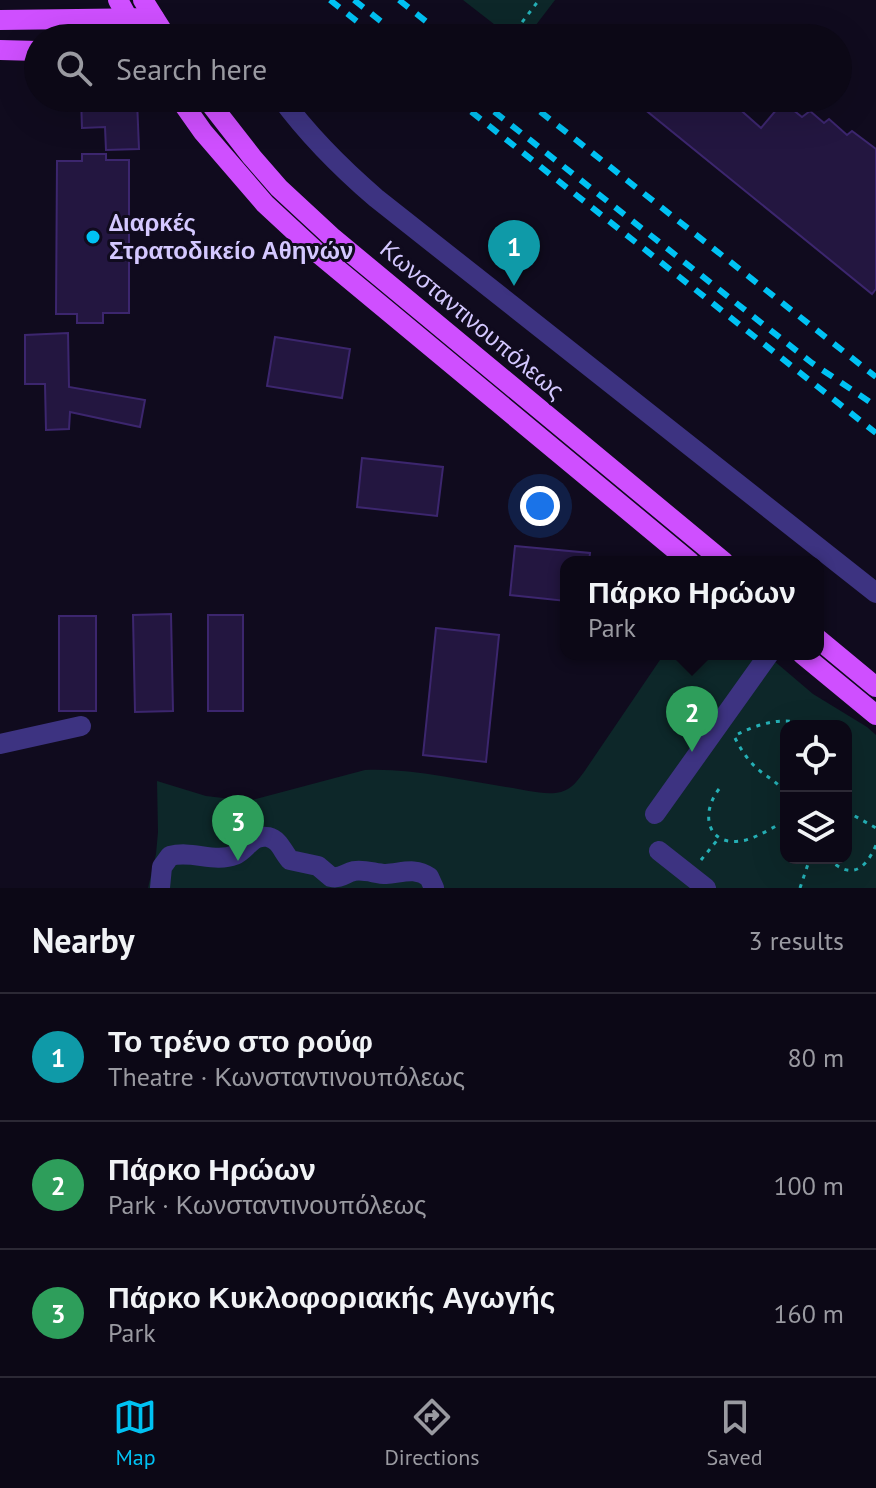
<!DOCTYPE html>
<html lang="en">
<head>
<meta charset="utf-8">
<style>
  body { margin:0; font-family:"PT Sans",sans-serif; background:#1a1623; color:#f1f3f6 }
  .controls { position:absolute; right:24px; bottom:24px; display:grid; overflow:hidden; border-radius:16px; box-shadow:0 8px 32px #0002 }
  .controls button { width:72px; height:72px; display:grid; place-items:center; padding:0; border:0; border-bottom:2px solid #2c2935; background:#0c0816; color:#f1f3f6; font:40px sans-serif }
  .you { position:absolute; left:540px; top:506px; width:28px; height:28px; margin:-20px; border:6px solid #fff; border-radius:50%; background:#1a73e8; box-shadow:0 0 0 12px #1a73e833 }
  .badge { display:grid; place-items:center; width:52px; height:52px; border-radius:50%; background:#00c2f3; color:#fff; font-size:26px; font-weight:700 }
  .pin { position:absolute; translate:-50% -66px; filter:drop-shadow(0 2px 4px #0008) }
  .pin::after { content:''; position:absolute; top:42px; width:28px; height:24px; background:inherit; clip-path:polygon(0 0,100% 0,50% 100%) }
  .popup { position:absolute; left:560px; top:556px; width:264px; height:104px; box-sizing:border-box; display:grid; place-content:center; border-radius:16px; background:#0c0816; filter:drop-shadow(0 2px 6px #0005); font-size:26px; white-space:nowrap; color:#9a9aa1 }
  .popup b { font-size:30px; color:#f1f3f6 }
  .popup::after { content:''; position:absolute; left:50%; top:100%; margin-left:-16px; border:16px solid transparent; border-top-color:#0c0816 }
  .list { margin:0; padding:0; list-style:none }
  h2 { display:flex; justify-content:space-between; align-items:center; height:104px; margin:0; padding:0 32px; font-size:34px }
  h2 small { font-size:26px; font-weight:400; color:#9a9aa1 }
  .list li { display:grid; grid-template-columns:52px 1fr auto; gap:24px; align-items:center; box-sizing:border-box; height:128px; padding:0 32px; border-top:2px solid #2c2935 }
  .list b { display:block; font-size:30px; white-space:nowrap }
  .list p { margin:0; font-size:26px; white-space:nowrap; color:#9a9aa1 }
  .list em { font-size:26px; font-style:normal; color:#9a9aa1 }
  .icon { flex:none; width:44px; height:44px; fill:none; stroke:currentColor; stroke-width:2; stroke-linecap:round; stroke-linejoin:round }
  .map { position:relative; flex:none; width:876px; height:888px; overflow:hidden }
  .search { position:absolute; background:#0c0816; box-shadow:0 8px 32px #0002; left:24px; right:24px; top:24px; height:88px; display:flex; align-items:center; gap:20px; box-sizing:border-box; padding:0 28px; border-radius:44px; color:#9a9aa1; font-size:30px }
  .sheet { height:488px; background:#0c0816 }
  nav { display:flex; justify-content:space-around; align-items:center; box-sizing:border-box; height:112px; border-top:2px solid #2c2935; background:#0c0816; font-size:22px; color:#9a9aa1 }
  nav a { display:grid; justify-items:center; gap:4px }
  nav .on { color:#00c2f3 }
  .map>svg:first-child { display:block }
</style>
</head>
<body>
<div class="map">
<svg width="876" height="888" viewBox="0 0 876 888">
  <rect width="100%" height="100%" fill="#100b1e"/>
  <g fill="#0d2729" fill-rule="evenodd">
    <path d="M463 0H555L526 38H512Z"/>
    <path d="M664 654H766L813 694 867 727 876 735V888H148L156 854 158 832 157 781 206 796 248 801 365 770C412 768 460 780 506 787 523 789 545 796 561 792 572 789 578 780 584 772ZM786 726H846V858H786Z"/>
  </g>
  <g fill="#231640" stroke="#3c266e" stroke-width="2">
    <path d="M81 98H100V102L137 100 139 149 106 150 105 127 82 128Z"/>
    <path d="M639 98H727L761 128 783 102 802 117 810 111 824 123 829 119 847 135 852 131 876 149V289L872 294 643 108 646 104Z"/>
    <path d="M82 154H106V160H129V313H103V323H77V314H56L57 161H82Z"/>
    <path d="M68 333 69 387 145 400 140 427 70 412 69 429 46 430 45 384H25V335Z"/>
    <path d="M275 337 350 349 342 398 267 386Z"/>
    <path d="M362 458 443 467 437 516 357 507Z"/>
    <path d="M515 546 590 553 589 562H566V601L510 595Z"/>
    <path d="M171 614 173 711 135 712 133 615Z"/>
    <rect x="208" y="615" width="35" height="96"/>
    <rect x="59" y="616" width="37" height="95"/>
    <path d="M436 628 499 635 486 762 423 755Z"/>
  </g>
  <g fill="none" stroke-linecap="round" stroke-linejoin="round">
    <g stroke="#25b0b6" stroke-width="3" stroke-dasharray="4 6" stroke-linecap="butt">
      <path d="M510 38 539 0"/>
      <path d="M738 734C758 724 786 715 807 726"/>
      <path d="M735 738C741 750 749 762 760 771 769 778 778 783 786 793"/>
      <path d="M719 789C699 815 708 849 746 840 760 836 773 827 786 821"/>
      <path d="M846 811 876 828"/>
      <path d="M828 858C850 880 865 871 876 845"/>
      <path d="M701 860 719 838"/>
      <path d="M800 888 810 858"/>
    </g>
    <g stroke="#3d3381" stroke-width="20">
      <path d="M281 98C309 136 340 167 376 198L876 593"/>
      <path d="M0 744 81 726"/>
      <path d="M655 814 769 654"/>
      <path d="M659 851 706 888"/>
      <path d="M160 888 162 867 170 856C192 850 214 863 235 855 247 850 252 834 268 837 280 840 282 851 290 860L318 866 331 877C341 879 345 873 354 871 365 869 376 874 386 874 402 873 415 867 429 877L434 888"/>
    </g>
    <g stroke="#cf4fff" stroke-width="20">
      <path d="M118 0 139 38"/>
      <path d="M143 0 167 38"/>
      <path d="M0 20 154 18"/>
      <path d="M0 50 38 51"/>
      <path d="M179 98 203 132 265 204 319 254 690 562"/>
      <path d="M206 98 252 157 279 188 333 238 724 562"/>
      <path d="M818 639 876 687"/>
      <path d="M802 654 876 715"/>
    </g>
    <g stroke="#00c2f3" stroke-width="6" stroke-dasharray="12 10" stroke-linecap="butt">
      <path d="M330 0 378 38"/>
      <path d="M354 0 402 38"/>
      <path d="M399 0 447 38"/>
      <path d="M454 98 876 433"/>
      <path d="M477 98 812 363 876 406"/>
      <path d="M523 98 876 377"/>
    </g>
  </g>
  <circle fill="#00c2f3" stroke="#100b1e" stroke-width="3" cx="93" cy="237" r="8"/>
  <g text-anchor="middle" stroke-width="6" stroke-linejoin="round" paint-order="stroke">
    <g font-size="24" font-weight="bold" fill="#d4c8ff" stroke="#100b1e" text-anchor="start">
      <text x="109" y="231">Διαρκές<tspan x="109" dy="28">Στρατοδικείο Αθηνών</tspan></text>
    </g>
    <g font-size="24" fill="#d4c8ff" stroke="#100b1e">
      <text transform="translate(472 320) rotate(40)" y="8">Κωνσταντινουπόλεως</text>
    </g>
  </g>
</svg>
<div class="controls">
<button><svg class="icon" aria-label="locate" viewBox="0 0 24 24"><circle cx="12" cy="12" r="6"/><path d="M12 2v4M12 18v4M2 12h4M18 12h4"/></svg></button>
<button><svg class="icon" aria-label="layers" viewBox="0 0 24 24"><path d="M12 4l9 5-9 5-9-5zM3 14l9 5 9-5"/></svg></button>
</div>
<div class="you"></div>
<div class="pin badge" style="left:514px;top:286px;background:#0f9aa8">1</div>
<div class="pin badge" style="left:692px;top:752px;background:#2e9e5b">2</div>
<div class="popup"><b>Πάρκο Ηρώων</b>Park</div>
<div class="pin badge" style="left:238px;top:861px;background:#2e9e5b">3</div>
<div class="search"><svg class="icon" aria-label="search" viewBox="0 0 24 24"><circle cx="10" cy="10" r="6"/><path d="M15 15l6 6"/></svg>Search here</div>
</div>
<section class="sheet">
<h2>Nearby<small>3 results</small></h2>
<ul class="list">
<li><span class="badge" style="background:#0f9aa8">1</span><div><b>Το τρένο στο ρούφ</b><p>Theatre · Κωνσταντινουπόλεως</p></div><em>80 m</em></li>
<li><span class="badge" style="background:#2e9e5b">2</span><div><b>Πάρκο Ηρώων</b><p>Park · Κωνσταντινουπόλεως</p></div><em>100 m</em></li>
<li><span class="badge" style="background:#2e9e5b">3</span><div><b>Πάρκο Κυκλοφοριακής Αγωγής</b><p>Park</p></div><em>160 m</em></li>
</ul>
</section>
<nav>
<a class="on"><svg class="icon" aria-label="map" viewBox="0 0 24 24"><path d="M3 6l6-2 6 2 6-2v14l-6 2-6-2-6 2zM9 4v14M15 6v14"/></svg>Map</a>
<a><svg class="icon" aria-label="directions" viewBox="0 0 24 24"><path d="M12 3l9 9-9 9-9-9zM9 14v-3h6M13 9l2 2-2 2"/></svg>Directions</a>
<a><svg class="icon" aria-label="saved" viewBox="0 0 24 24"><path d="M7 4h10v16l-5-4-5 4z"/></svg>Saved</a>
</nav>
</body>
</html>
